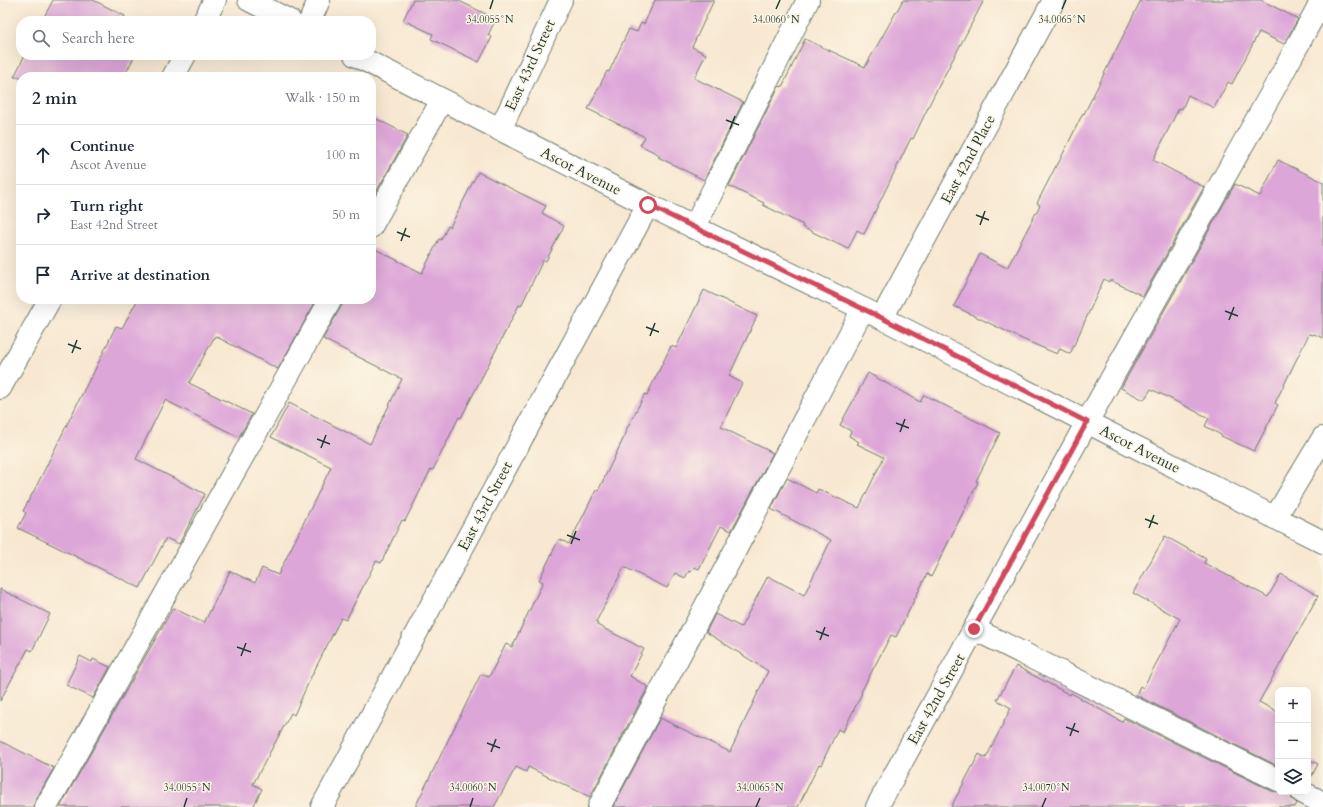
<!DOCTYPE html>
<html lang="en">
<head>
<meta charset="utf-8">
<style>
  body { margin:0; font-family:Cardo,serif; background:#f6f6f7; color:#1f2937 }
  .controls { position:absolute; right:12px; bottom:12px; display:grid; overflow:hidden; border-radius:8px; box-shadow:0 4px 16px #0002 }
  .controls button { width:36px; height:36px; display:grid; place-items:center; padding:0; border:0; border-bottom:1px solid #e0e1e3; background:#fff; color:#1f2937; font:20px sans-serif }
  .stop { position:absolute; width:12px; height:12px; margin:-9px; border:3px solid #d1495b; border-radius:50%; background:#fff }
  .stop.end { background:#d1495b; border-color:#fff; box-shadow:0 1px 4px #0008 }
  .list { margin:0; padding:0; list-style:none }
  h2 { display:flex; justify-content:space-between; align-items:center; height:52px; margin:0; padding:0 16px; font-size:17px }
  h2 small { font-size:13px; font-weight:400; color:#747a83 }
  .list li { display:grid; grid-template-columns:26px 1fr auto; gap:12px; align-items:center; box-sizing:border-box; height:60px; padding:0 16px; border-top:1px solid #e0e1e3 }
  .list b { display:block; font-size:15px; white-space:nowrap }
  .list p { margin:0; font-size:13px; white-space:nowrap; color:#747a83 }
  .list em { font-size:13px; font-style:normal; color:#747a83 }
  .icon { flex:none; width:22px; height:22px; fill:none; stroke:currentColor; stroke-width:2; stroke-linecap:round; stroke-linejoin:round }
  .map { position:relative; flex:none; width:1323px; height:807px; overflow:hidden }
  .search { position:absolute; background:#fff; box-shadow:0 4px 16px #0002; left:16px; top:16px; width:360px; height:44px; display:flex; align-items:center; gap:10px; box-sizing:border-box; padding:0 14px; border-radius:16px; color:#747a83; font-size:15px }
  .panel { position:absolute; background:#fff; box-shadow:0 4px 16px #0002; left:16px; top:72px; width:360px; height:232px; border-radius:16px }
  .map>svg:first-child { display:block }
</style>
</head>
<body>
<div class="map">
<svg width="1323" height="807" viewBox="0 0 1323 807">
  <rect width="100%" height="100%" fill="#fcf5e5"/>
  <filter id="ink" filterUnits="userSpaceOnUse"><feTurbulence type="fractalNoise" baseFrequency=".025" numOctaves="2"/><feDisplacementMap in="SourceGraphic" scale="8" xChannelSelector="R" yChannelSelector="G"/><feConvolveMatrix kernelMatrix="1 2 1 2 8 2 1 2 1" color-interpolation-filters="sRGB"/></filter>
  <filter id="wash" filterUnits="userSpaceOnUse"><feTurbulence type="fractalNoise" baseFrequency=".012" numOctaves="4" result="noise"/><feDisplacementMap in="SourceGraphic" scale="16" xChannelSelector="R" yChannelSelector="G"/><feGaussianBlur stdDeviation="0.9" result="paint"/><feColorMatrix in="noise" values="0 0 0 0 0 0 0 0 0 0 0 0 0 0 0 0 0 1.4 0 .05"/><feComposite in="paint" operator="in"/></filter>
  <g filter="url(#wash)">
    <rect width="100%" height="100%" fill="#f8e8d1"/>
    <g id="blocks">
      <g fill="#dda6d8">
        <path d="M53 0H93L125 16 124 19 129 21H42Z"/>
        <path d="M413 0H457L496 19 488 35 492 37 479 62 431 39 433 34 403 20Z"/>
        <path d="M655 0H714L692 47 706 54 694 78 743 102 704 180 658 157 660 155 640 145 645 137 588 109 607 71 609 72 629 29 637 32 641 23 644 24Z"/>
        <path d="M903 0H984L932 99 913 139 911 138 864 234 857 230 848 249 802 227 803 225 763 205 764 203 729 186 779 86 782 87 805 39 865 67Z"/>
        <path d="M1141 0H1261L1298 19 1284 44 1259 32 1232 84 1228 82 1214 108 1188 95 1182 109 1179 108 1153 160 1204 187 1143 296 1110 280 1109 282 1104 279 1070 354 1060 349 1057 354 1022 339 954 306 980 254 1007 268 1040 205 1037 203 1057 164H1058L1083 113 1084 114Z"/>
        <path d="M25 55H135L124 77H14Z"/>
        <path d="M371 116 408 135 371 201Z"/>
        <path d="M1278 160 1323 182V338L1314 334 1313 335 1309 334 1275 403 1278 405 1254 451 1221 436V435L1205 426 1209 418 1151 389 1144 400 1121 388 1235 184 1260 196Z"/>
        <path d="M478 172 546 206 542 213 564 226 546 261 543 260 521 306 519 305 461 418 459 417 433 470 431 469 405 521 402 520 381 563 376 561 346 620 341 618 310 679 294 715 291 713 253 784 262 789 253 807H60L173 608 204 623 230 571 255 583 262 568 278 575 331 467 271 437 289 403 370 444 402 379 323 339 342 305 343 299H371V247L422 273 439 239 441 240 448 226 450 227Z"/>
        <path d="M704 290 757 316 729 376 742 383 721 427 773 453 731 531 721 526 699 569 694 567 691 572 689 571 685 578 675 573 667 588 624 567 596 622 598 623 597 625 644 649 630 676 648 687 590 797 528 767 526 772 516 767 494 807H415L481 674 489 677 506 644 512 647 543 582 539 580 559 539 569 544 596 490 598 491 627 431 626 430 645 394 647 395 671 346 676 348Z"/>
        <path d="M138 299H317L278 369 215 336 189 383 252 414 239 437 165 400 136 459 205 494 179 544 166 538 140 588 18 528 26 513 23 511 37 485 90 378H91L116 326 122 328Z"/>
        <path d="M868 373 920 402 924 395 1000 433 976 481 978 482 931 577 927 574 896 637 891 635 861 692 862 693 843 732 838 729 821 765 819 764 798 807H613L660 718 730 752 768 671 706 632 715 614 741 627 768 576 804 595 831 540 771 509 787 478 816 493 818 489 859 508 884 457 857 444 859 442 849 436 851 431 840 425Z"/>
        <path d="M1165 536 1206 559 1204 563 1268 597 1281 574 1318 596 1259 702 1278 712V766L1136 695 1140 686 1143 688 1180 619 1133 593Z"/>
        <path d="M0 589 50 614 32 651 28 649 0 701Z"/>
        <path d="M80 656 92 662 93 659 110 667 93 698 66 685Z"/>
        <path d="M1016 666 1070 695 1071 693 1122 722 1124 718 1272 791 1290 792 1292 799 1297 803 1295 807H951L979 754 986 758 1011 708 997 700Z"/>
        <path d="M0 741 54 768 35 801 34 807H0Z"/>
        <path d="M1308 759 1318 764 1309 781H1308Z"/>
      </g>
    </g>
  </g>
  <g filter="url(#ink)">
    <use href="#blocks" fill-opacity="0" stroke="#6b796b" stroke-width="1"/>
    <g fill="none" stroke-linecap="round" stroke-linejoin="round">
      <g stroke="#6b796b" stroke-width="24">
        <g id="minor">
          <path d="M249 0 290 21"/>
          <path d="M204 21 215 0"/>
          <path d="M310 21 319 0"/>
          <path d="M355 55 648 205 882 318 1323 542"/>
          <path d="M173 77 185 55"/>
          <path d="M500 130 561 0"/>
          <path d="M371 227 442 100"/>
          <path d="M694 228 808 0"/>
          <path d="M882 318 1054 0"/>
          <path d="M0 388 50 299"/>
          <path d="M1275 518 1323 438"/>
          <path d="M974 629 1278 780"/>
          <path d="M1302 792 1323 803"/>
          <path d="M46 807 331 299"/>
          <path d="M322 807 648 205"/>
          <path d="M599 807 863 309"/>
          <path d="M877 807 1087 422 1281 76 1322 0"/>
        </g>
      </g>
      <use href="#minor" stroke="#fff" stroke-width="22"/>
    </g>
  </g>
  <g fill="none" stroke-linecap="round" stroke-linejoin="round" filter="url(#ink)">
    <path stroke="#d1495b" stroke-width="5" d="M648 205 882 318 1087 422 974 629"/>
  </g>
  <path fill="none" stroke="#1f3d34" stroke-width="1.5" d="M490 9 493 0M776 9 780 0M1062 9 1066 0M726 120 739 125M730 129 735 116M976 215 989 220M980 225 985 211M397 232 410 237M401 241 406 228M1225 311 1238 316M1229 320 1234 307M646 327 659 332M650 336 655 323M68 344 81 349M72 353 77 340M896 423 909 428M900 432 905 419M317 439 330 444M321 448 326 435M1145 519 1158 524M1149 528 1154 515M567 535 580 540M571 544 576 531M816 631 829 636M820 640 825 627M237 647 251 652M241 656 246 643M1066 727 1079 732M1070 736 1075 723M487 743 500 748M491 752 496 739M184 807 187 798M470 807 473 798M756 807 760 798M1042 807 1046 798"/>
  <g text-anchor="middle" stroke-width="3" stroke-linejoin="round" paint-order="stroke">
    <g font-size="15" fill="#1f3d34" stroke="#fcf5e5">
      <text transform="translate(530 65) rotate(-65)" y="5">East 43rd Street</text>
      <text transform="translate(968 159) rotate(-62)" y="5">East 42nd Place</text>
      <text transform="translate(581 171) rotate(27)" y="5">Ascot Avenue</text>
      <text transform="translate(1140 449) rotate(27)" y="5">Ascot Avenue</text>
      <text transform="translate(485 506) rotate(-62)" y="5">East 43rd Street</text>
      <text transform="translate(936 699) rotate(-61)" y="5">East 42nd Street</text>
    </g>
  </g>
  <g font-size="10" text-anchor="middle" fill="#1f3d34" stroke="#fcf5e5" stroke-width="3" stroke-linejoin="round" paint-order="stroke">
    <text x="490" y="23">34.0055°N</text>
    <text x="776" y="23">34.0060°N</text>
    <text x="1062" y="23">34.0065°N</text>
    <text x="187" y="791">34.0055°N</text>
    <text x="473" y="791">34.0060°N</text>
    <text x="760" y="791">34.0065°N</text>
    <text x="1046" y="791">34.0070°N</text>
  </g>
</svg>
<div class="controls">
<button>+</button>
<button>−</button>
<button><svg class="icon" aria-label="layers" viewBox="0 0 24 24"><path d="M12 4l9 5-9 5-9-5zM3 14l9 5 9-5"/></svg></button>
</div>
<div class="stop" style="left:648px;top:205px"></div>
<div class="stop end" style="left:974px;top:629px"></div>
<div class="search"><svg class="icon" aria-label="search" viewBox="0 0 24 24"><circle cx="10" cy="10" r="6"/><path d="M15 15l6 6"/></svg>Search here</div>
<section class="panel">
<h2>2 min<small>Walk · 150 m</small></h2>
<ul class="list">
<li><svg class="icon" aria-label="ahead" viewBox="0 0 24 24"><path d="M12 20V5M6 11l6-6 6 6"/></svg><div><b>Continue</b><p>Ascot Avenue</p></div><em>100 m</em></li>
<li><svg class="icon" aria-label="right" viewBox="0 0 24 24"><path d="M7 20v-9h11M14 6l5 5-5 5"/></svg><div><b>Turn right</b><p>East 42nd Street</p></div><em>50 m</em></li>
<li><svg class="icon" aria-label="arrive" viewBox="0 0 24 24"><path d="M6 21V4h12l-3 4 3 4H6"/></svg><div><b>Arrive at destination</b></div></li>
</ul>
</section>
</div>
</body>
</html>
